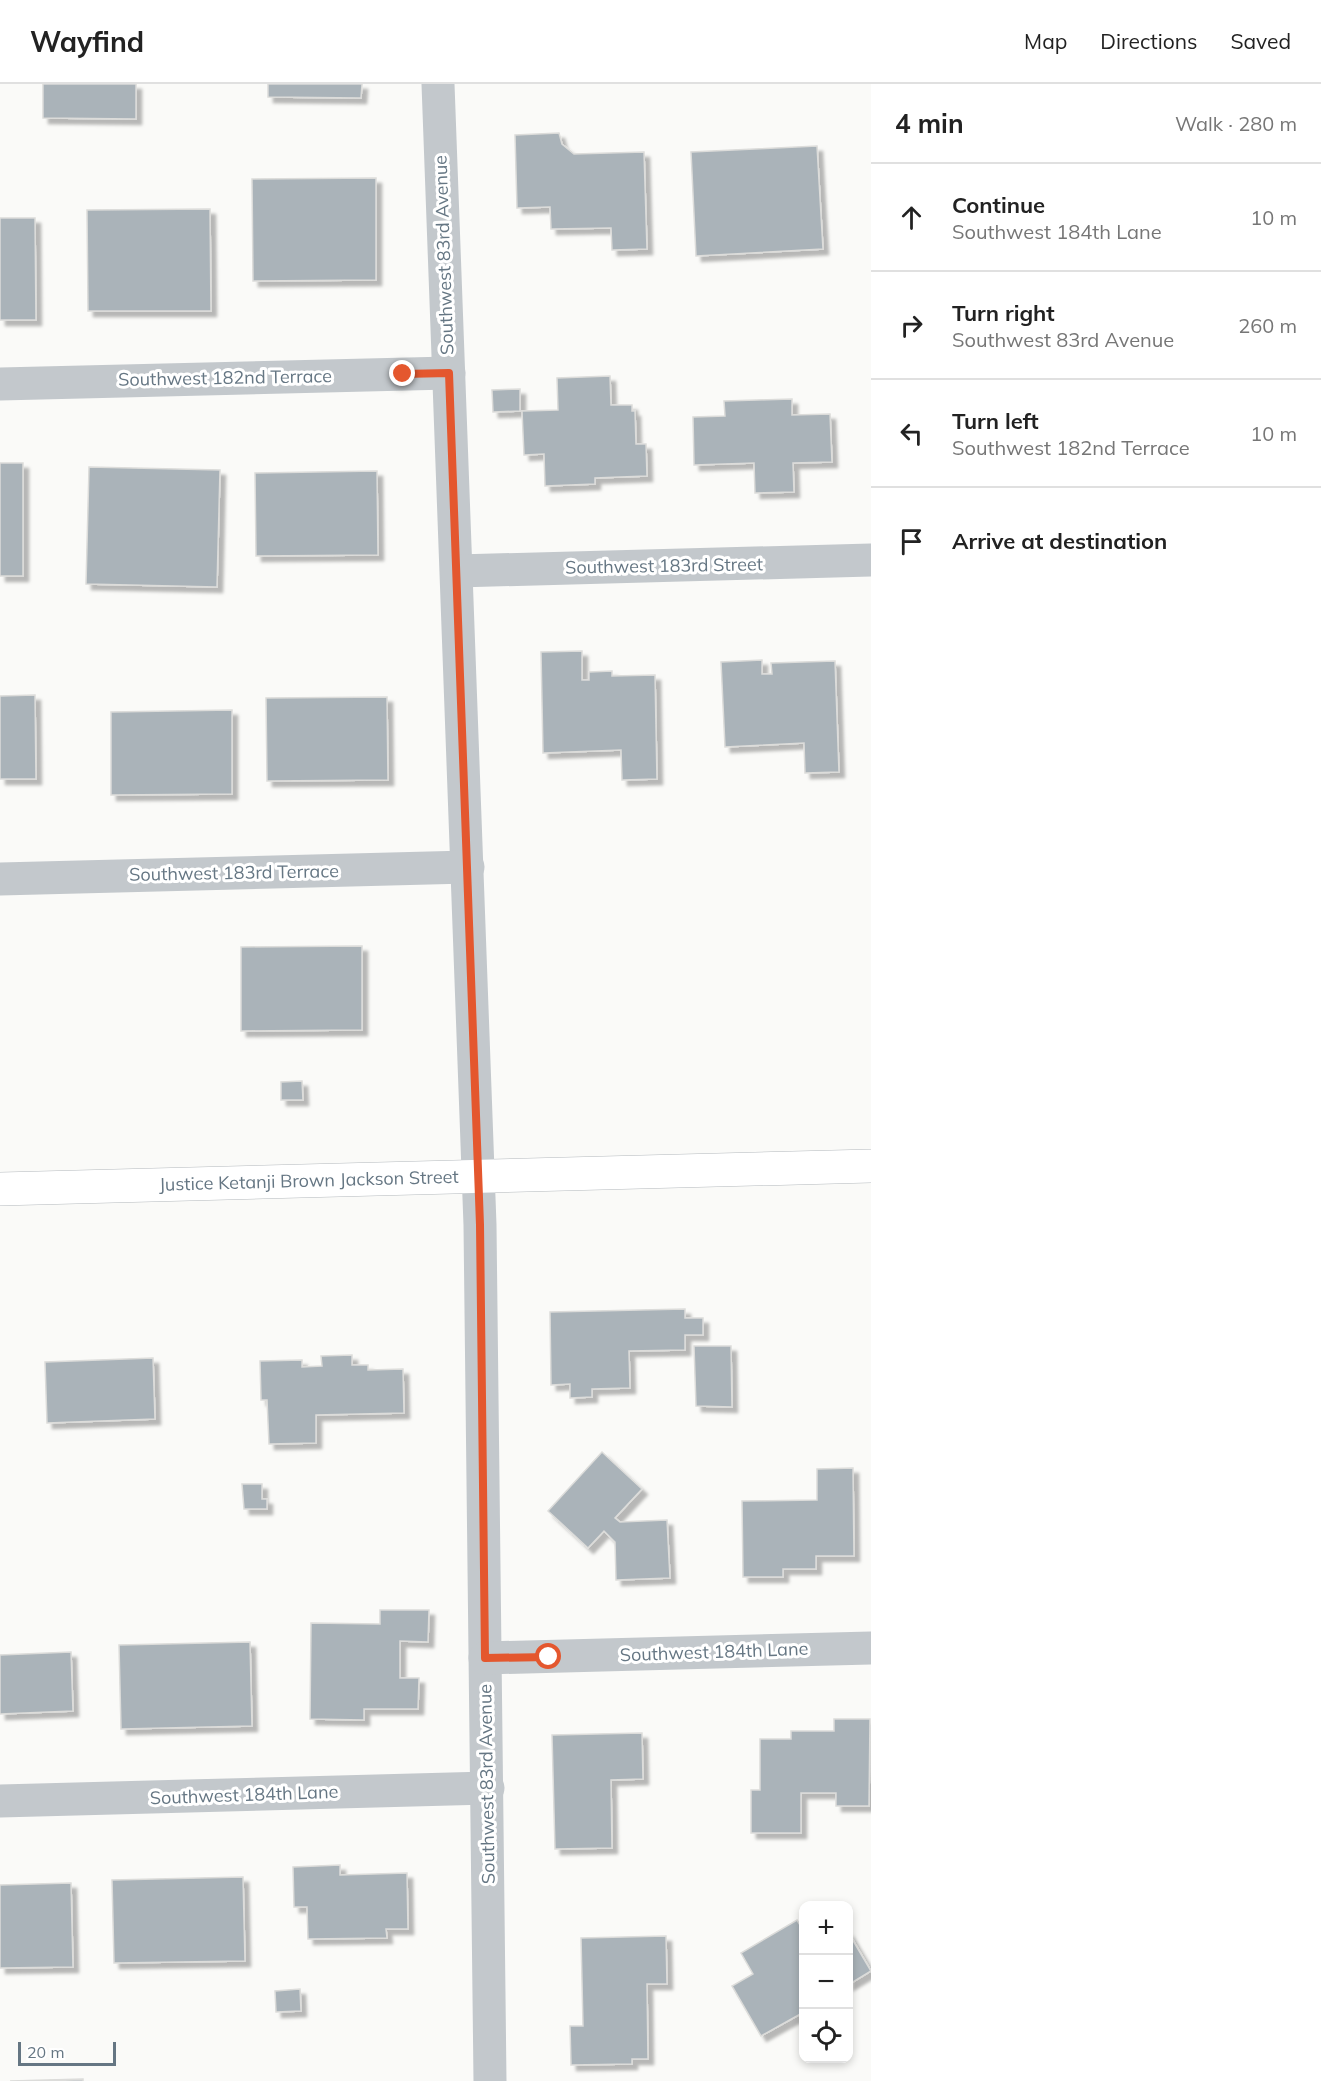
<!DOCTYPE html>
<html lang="en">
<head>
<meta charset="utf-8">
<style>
  body { margin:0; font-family:Mulish,sans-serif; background:#f2f2f2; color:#222 }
  .controls { position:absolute; right:18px; bottom:18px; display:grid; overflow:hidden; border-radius:12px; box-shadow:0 3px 9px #0003 }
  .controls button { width:54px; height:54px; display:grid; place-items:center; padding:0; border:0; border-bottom:2px solid #e0e0e0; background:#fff; color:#222; font:30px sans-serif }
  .scale { position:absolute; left:18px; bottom:15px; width:98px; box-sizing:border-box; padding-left:6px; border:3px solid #657683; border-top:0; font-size:16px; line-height:21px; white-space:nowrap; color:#657683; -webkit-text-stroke:4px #fff; paint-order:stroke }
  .stop { position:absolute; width:18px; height:18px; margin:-14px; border:4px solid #e4572e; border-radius:50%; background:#fff }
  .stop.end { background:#e4572e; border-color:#fff; box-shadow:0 2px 6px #0008 }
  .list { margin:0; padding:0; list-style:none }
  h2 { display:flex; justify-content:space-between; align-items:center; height:78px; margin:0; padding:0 24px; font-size:26px }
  h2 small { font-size:20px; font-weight:400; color:#767676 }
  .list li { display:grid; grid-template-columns:39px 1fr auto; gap:18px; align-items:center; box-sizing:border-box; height:108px; padding:0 24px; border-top:2px solid #e0e0e0 }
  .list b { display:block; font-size:22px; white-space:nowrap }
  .list p { margin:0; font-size:20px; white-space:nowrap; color:#767676 }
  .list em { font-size:20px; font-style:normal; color:#767676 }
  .icon { flex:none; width:33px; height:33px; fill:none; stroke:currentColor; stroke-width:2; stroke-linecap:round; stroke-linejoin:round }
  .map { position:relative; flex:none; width:871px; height:1997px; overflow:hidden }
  header { display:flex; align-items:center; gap:36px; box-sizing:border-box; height:84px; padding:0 30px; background:#fff; border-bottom:2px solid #e0e0e0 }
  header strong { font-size:28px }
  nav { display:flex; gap:33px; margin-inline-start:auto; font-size:21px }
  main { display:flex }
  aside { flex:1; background:#fff }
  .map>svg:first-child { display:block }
</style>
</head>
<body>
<header>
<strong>Wayfind</strong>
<nav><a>Map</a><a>Directions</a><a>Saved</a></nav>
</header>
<main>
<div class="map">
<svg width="871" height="1997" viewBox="0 0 871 1997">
  <defs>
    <filter id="shadow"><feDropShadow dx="5.5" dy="5.5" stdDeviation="1.5" flood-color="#0004"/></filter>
  </defs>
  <rect width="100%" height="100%" fill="#fafaf8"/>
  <g fill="#aab3b9" stroke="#dcdcda" stroke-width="1.5" filter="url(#shadow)">
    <path d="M43 0H136V35L43 34Z"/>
    <path d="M268 0H362L361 14 268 13Z"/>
    <path d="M559 49 562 60 574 70 644 68 647 165 612 166 611 144 551 145 550 123 517 124 515 51Z"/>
    <path d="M817 62 823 165 696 172 691 68Z"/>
    <path d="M376 94V196L253 197 252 95Z"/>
    <path d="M210 125 211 227H88L87 126Z"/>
    <path d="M0 134H35L36 236H0Z"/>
    <path d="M610 292 611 321H632V327H635L636 360H646L647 392 595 394V400L545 402 544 370 524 371 522 327 558 326 557 294Z"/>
    <path d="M520 305V327L493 328 492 306Z"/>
    <path d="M792 315V331L830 330 832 378 793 379 794 408 755 409 754 379 694 381 693 333 725 332 724 317Z"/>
    <rect x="0" y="379" width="23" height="113"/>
    <path d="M89 383 220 386 217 503 86 500Z"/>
    <path d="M377 387 378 471 256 472 255 389Z"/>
    <path d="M582 567V596H589V588L612 587V592L655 591 657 695 622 696 621 666 543 669 541 568Z"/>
    <path d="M762 576V590H772L771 579 835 577 839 688 805 689 804 659 725 663 721 578Z"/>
    <path d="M35 611 36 695H0V612Z"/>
    <path d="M387 613 388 696 267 697 266 614Z"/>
    <path d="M232 626V710L111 711V628Z"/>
    <path d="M362 862V946L241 947V863Z"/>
    <path d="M302 997 303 1016H281V998Z"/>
    <path d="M685 1225V1234H703V1251H685V1266L629 1267 630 1304 592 1305V1313L570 1314V1300L551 1301 550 1228Z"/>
    <path d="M694 1262H731L732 1323 696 1322Z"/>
    <path d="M352 1271V1281H368V1286L403 1285 404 1329 316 1331V1359L269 1360 267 1316H261L260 1277 302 1276V1283L322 1282 321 1272Z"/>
    <path d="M153 1274 155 1335 47 1339 45 1278Z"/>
    <path d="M602 1368 642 1405 615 1434 620 1438 667 1436 670 1494 616 1496 615 1458 604 1447 588 1464 548 1427Z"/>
    <path d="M853 1384 854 1472H816V1485H783V1493H743L742 1417 817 1416V1385Z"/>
    <path d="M242 1400H262V1415H267V1425H244Z"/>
    <path d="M380 1526H429L428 1558 400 1557V1594H419L418 1625H364V1636L310 1635 311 1539 380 1540Z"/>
    <path d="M250 1558 252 1642 121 1645 119 1561Z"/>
    <path d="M71 1568 73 1627 0 1630V1571Z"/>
    <path d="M834 1635H870L869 1722H836V1709H801V1749H751V1706H760V1655H791V1647H834Z"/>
    <path d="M642 1649 643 1695 611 1696 612 1764 555 1765 552 1651Z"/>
    <path d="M340 1781V1791L407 1789 408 1845H386L387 1854 308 1855 307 1823H294L293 1783Z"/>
    <path d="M243 1793 245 1877 114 1879 112 1796Z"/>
    <path d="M71 1799 73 1883 0 1884V1801Z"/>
    <path d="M797 1836 800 1841 804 1839V1928L761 1952 732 1902 753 1890 741 1869Z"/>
    <path d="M848 1848 871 1887 848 1901Z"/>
    <path d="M666 1852 667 1900H647L648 1975H632V1980L571 1981 570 1942H583L581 1854Z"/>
    <path d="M300 1905 301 1927 276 1928 275 1907Z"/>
    <path d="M83 1995V1997H10Z"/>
  </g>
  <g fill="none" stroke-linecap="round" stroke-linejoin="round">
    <g stroke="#b5babe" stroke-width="34">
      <g id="major">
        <path id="s1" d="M0 1105 871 1082"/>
      </g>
    </g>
    <g stroke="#c3c8cc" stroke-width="33">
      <path d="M438 0 480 1141 490 1997"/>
      <path d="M0 300 449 289"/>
      <path d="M457 487 871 476"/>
      <path d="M0 795 468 783"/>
      <path d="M485 1574 871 1564"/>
      <path d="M0 1717 488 1704"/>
    </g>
    <use href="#major" stroke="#fff" stroke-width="33"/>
  </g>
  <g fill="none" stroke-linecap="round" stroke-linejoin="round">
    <path stroke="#e4572e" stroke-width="8" d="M403 290 449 289 480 1141 485 1574 549 1573"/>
  </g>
  <g text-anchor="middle" stroke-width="6" stroke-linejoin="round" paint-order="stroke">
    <g font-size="18" fill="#657683" stroke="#fff">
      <text transform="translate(444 171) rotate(-92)" y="6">Southwest 83rd Avenue</text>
      <text transform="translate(225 294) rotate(-1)" y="6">Southwest 182nd Terrace</text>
      <text transform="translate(664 482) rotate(-1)" y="6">Southwest 183rd Street</text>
      <text transform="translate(234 789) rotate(-1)" y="6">Southwest 183rd Terrace</text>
      <text dy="6" stroke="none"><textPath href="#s1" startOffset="309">Justice Ketanji Brown Jackson Street</textPath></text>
      <text transform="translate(714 1568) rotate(-2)" y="6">Southwest 184th Lane</text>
      <text transform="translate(487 1700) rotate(-91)" y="6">Southwest 83rd Avenue</text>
      <text transform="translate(244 1711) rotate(-2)" y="6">Southwest 184th Lane</text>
    </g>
  </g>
</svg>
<div class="controls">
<button>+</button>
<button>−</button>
<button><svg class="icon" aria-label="locate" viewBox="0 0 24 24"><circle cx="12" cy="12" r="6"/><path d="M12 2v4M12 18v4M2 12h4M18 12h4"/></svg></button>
</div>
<div class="scale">20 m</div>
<div class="stop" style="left:549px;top:1573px"></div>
<div class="stop end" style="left:403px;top:290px"></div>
</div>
<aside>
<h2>4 min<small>Walk · 280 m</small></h2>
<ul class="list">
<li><svg class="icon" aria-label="ahead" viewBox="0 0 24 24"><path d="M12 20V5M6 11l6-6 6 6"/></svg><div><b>Continue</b><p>Southwest 184th Lane</p></div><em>10 m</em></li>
<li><svg class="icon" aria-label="right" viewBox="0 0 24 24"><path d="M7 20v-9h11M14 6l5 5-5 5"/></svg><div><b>Turn right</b><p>Southwest 83rd Avenue</p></div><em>260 m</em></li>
<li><svg class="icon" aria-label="left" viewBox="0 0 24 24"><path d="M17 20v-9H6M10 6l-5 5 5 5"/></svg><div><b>Turn left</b><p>Southwest 182nd Terrace</p></div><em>10 m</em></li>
<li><svg class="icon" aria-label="arrive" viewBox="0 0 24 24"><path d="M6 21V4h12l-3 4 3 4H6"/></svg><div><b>Arrive at destination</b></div></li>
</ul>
</aside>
</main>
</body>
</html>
